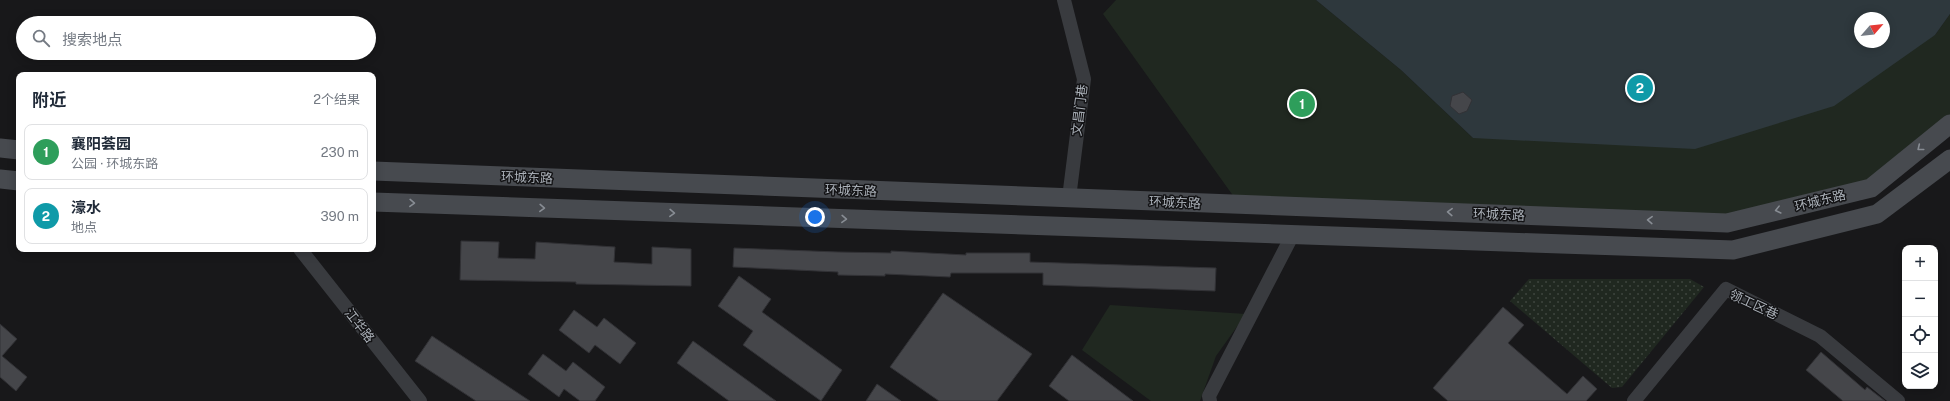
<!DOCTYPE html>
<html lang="zh">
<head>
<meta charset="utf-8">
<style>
  body { margin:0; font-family:"Public Sans","Noto Sans SC",sans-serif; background:#f2f2f3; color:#1f2937 }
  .controls { position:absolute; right:12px; bottom:12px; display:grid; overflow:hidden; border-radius:8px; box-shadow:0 2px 10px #0003 }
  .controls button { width:36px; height:36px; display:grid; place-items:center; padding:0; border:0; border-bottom:1px solid #e0e1e3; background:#fff; color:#1f2937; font:20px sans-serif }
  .compass { position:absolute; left:1854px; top:12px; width:36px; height:36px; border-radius:50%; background:#fff; box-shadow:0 2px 10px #0003; rotate:62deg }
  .you { position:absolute; left:815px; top:217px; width:14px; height:14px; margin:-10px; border:3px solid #fff; border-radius:50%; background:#1a73e8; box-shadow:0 0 0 6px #1a73e833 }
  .badge { display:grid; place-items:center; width:26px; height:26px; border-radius:50%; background:#7a5e3b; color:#fff; font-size:13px; font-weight:700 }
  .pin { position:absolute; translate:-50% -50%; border:2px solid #fff; box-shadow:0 1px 4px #0006 }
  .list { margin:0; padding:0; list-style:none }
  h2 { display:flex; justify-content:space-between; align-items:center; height:52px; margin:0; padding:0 16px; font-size:17px }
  h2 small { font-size:13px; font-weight:400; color:#747a83 }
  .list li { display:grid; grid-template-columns:26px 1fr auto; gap:12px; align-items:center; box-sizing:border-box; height:56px; margin:0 8px 8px; padding:0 8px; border:1px solid #e0e1e3; border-radius:8px }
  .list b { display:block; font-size:15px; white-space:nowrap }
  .list p { margin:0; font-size:13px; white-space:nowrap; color:#747a83 }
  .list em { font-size:13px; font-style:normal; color:#747a83 }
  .icon { flex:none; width:22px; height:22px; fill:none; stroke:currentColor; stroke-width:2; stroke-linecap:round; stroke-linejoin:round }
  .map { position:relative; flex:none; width:1950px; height:401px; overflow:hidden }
  .search { position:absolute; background:#fff; box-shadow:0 2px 10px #0003; left:16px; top:16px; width:360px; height:44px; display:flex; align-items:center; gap:10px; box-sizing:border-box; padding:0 14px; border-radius:22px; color:#747a83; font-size:15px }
  .panel { position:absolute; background:#fff; box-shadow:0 2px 10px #0003; left:16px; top:72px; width:360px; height:180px; border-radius:8px }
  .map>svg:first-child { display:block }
</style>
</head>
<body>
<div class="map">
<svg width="1950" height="401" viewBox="0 0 1950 401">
  <defs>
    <pattern id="grass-dots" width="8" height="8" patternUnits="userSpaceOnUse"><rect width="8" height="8" fill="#202820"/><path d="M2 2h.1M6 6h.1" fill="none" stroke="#3e453e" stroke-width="1.8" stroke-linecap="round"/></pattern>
  </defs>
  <rect width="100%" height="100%" fill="#18181a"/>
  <path fill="url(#grass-dots)" d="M1529 279H1690L1704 287 1622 387 1612 388 1510 301Z"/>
  <g fill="#202820">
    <path d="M1116 0H1316L1401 70 1473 138 1935 35 1950 14V124L1871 188 1727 223 1239 204 1103 14Z"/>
    <path d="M1110 305 1246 314 1216 356 1200 401H1151L1082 350Z"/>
  </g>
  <path fill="#2e383d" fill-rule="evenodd" d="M1316 0H1950V14L1935 35 1834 106 1695 149 1473 138 1401 70ZM1860 18H1884V42H1860Z"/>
  <g fill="#45464a" stroke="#323236">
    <path d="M1463 92 1472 100 1467 111 1459 114 1450 106 1452 96Z"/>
    <path d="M461 241 499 242 498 258 535 259 536 242 615 247 614 262 652 264V247L691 249V286L576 284V282L460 280Z"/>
    <path d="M734 248 838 252 891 253V251L966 255V253H1030V262L1216 268 1215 291 1043 285V273H951L950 277 885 274V276L838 275V272L733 267Z"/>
    <path d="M739 276 771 299 762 312 842 370 821 401 743 345 753 331 718 306Z"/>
    <path d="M943 293 1032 354 997 401H939L890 367Z"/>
    <path d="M1503 307 1524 325 1508 343 1567 394 1583 376 1597 389 1586 401H1448L1433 388Z"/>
    <path d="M574 310 597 327 604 318 636 343 620 364 595 345 589 353 559 330Z"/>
    <path d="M0 324 17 339 2 356 27 377 16 391 0 377Z"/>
    <path d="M432 336 530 401H476L415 361Z"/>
    <path d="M693 341 776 401H729L677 363Z"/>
    <path d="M1821 352 1865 390 1867 387 1885 401H1843L1806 370Z"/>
    <path d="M543 354 566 371 573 362 605 387 595 401H580L564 389 559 397 528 374Z"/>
    <path d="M1072 355 1133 401H1069L1049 386Z"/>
    <path d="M877 384 901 401H866Z"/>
  </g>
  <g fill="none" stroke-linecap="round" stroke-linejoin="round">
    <g stroke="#393b3f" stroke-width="14">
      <path d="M1064 0 1084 79 1069 198"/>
      <path d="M300 249 420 401"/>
      <path d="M1210 401 1209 396 1293 234"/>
      <path d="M1634 401 1726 289 1820 336 1898 401"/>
    </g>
    <g stroke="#474a4f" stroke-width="19">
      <path d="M0 148 19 150"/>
      <path d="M373 171 1727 223 1871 188 1950 124"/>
      <path d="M0 179 19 181"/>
      <path d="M373 202 1733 250 1877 214 1950 159"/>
    </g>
  </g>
  <defs><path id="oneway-chevron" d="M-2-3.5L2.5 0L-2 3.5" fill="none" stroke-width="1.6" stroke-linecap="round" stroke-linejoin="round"/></defs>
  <g stroke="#888d94">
    <use href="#oneway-chevron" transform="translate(1920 148) rotate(141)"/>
    <use href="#oneway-chevron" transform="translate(412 203) rotate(2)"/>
    <use href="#oneway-chevron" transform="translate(542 208) rotate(2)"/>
    <use href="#oneway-chevron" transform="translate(1778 210) rotate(166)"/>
    <use href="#oneway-chevron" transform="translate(1450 212) rotate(-178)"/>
    <use href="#oneway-chevron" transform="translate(672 213) rotate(2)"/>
    <use href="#oneway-chevron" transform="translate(844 219) rotate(2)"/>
    <use href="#oneway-chevron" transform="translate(1650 220) rotate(-178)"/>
  </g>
  <g text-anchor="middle" stroke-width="3" stroke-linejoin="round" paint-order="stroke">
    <g font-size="13" fill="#abb1b9" stroke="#131315">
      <text transform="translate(1079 110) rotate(-83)" y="5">文昌门巷</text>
      <text transform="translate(527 177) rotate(2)" y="5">环城东路</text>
      <text transform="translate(851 190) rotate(2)" y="5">环城东路</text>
      <text transform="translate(1820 200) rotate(-14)" y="5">环城东路</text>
      <text transform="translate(1175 202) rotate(2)" y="5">环城东路</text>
      <text transform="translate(1499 214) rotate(2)" y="5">环城东路</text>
      <text transform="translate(1754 304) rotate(25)" y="5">领工区巷</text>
      <text transform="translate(360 325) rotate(52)" y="5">江华路</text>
    </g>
  </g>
</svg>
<div class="controls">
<button>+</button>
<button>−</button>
<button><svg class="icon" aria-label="locate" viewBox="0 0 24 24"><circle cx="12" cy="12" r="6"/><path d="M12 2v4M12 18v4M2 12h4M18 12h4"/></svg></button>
<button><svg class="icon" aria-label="layers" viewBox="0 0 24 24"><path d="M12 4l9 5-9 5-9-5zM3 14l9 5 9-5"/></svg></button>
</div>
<svg class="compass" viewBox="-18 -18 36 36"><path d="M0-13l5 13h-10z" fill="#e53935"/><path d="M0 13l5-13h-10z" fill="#747a83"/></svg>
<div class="you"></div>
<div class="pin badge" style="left:1302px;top:104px;background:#2e9e5b">1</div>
<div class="pin badge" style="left:1640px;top:88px;background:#0f9aa8">2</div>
<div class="search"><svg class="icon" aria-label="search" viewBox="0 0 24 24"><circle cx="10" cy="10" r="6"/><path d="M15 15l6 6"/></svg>搜索地点</div>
<section class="panel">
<h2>附近<small>2个结果</small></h2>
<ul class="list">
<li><span class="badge" style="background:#2e9e5b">1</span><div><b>襄阳荟园</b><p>公园 · 环城东路</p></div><em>230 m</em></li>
<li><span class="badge" style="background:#0f9aa8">2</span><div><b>濠水</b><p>地点</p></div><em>390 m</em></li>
</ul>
</section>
</div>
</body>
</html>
